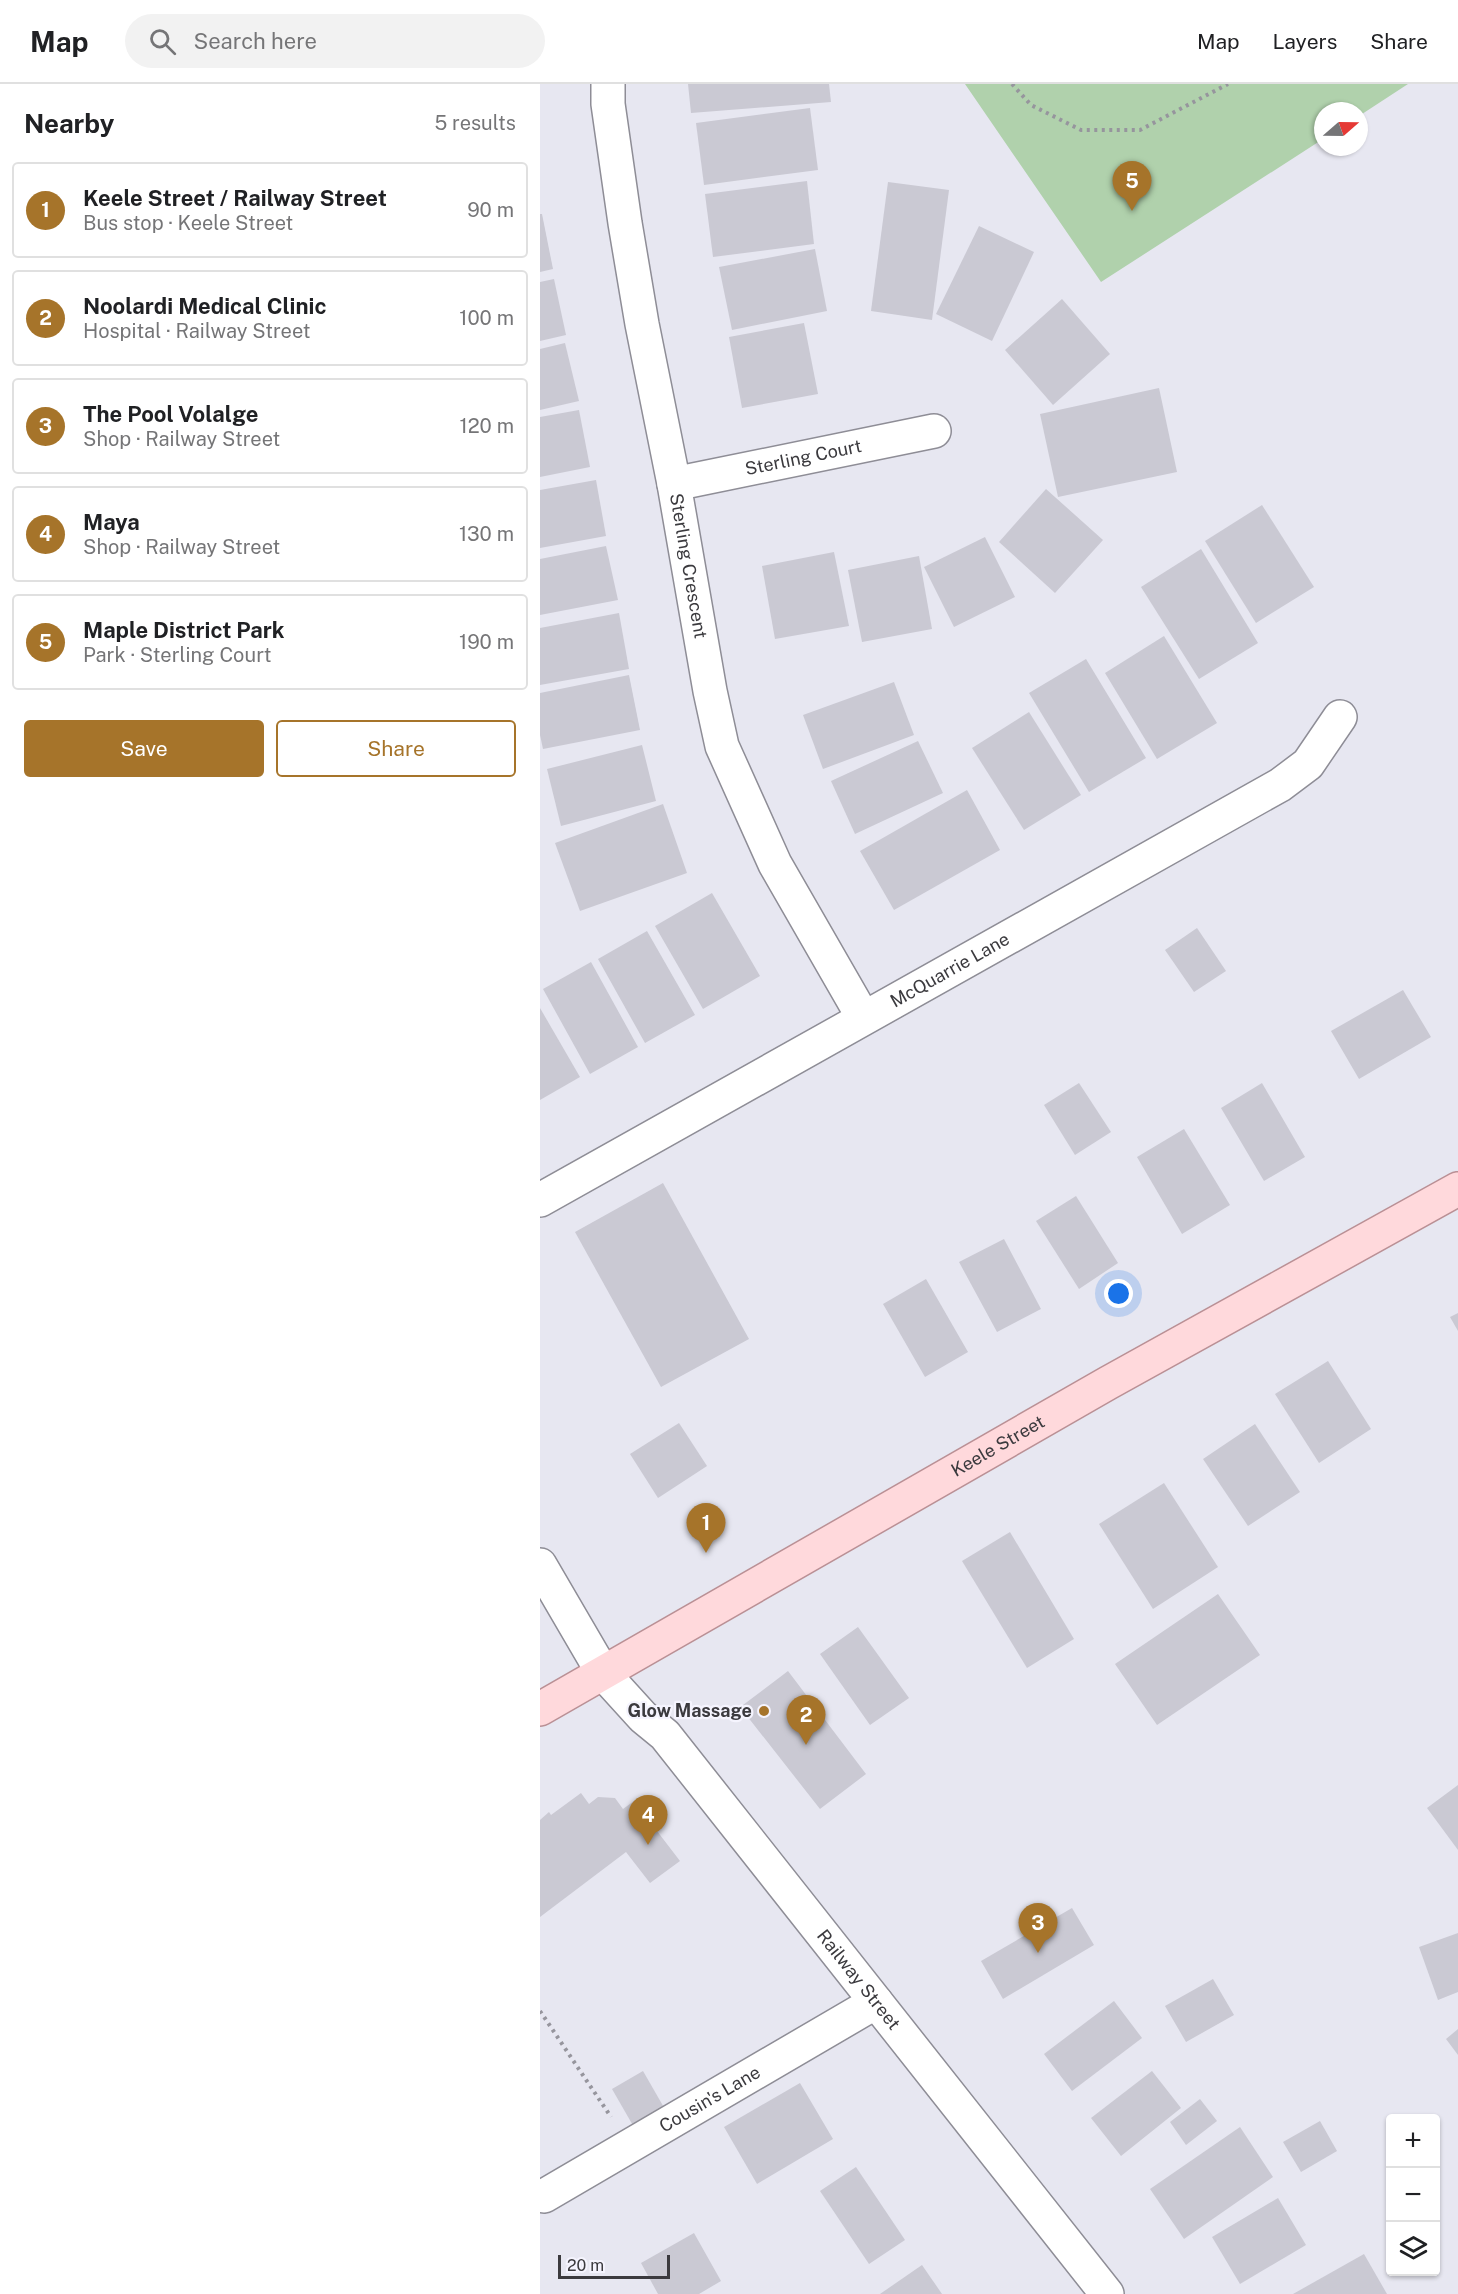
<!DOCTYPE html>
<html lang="en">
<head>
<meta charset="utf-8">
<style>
  body { margin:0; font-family:"Public Sans",sans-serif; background:#f2f2f2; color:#202124 }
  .controls { position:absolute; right:18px; bottom:18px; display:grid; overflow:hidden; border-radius:6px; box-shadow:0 2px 4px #0004 }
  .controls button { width:54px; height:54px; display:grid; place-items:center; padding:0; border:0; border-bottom:2px solid #e0e0e0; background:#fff; color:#202124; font:30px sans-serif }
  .compass { position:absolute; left:774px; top:18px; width:54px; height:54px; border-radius:50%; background:#fff; box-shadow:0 2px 4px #0004; rotate:70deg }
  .scale { position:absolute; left:18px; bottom:15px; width:112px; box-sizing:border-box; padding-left:6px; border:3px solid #3b3a3e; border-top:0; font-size:16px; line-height:21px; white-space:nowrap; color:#3b3a3e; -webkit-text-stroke:4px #f5f4fe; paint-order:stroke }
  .you { position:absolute; left:579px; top:1210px; width:21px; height:21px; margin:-15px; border:4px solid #fff; border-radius:50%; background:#1a73e8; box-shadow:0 0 0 9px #1a73e833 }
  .badge { display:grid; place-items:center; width:39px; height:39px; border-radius:50%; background:#a6742a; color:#fff; font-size:20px; font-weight:700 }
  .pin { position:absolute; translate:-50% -50px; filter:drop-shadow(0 2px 3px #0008) }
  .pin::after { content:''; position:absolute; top:32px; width:21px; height:18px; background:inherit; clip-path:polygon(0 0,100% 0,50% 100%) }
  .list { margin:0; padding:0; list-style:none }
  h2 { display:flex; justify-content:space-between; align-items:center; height:78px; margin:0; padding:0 24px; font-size:26px }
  h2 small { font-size:20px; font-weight:400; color:#757577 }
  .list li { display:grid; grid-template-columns:39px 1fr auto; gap:18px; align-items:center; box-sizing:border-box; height:96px; margin:0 12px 12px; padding:0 12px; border:2px solid #e0e0e0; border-radius:6px }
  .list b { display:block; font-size:22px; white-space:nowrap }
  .list p { margin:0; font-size:20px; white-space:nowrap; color:#757577 }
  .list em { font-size:20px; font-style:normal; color:#757577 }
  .actions { display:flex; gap:12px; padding:18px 24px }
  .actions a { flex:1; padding:14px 0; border:2px solid #a6742a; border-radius:6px; text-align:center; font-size:21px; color:#a6742a }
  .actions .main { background:#a6742a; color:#fff }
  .icon { flex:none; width:33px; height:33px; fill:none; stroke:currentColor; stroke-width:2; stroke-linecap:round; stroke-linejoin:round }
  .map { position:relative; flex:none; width:918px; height:2210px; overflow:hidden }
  header { display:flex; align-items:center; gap:36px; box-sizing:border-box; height:84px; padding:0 30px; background:#fff; border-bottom:2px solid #e0e0e0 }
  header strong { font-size:28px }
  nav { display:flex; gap:33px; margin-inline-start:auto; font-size:21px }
  .search { width:420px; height:54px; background:#f2f2f2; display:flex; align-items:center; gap:15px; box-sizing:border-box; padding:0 21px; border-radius:33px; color:#757577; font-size:22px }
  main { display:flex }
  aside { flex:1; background:#fff }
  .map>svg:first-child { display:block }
</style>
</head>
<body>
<header>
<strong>Map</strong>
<div class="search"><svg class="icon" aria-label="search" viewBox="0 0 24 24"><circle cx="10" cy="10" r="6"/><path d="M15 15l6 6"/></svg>Search here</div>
<nav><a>Map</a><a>Layers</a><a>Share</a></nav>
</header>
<main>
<aside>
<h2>Nearby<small>5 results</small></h2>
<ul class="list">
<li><span class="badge">1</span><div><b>Keele Street / Railway Street</b><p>Bus stop · Keele Street</p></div><em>90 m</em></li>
<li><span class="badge">2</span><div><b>Noolardi Medical Clinic</b><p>Hospital · Railway Street</p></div><em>100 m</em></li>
<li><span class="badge">3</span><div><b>The Pool Volalge</b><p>Shop · Railway Street</p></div><em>120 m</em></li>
<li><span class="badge">4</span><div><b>Maya</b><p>Shop · Railway Street</p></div><em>130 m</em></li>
<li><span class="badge">5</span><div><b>Maple District Park</b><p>Park · Sterling Court</p></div><em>190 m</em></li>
</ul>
<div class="actions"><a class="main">Save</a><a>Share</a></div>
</aside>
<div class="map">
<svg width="918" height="2210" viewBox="0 0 918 2210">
  <rect width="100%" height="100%" fill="#e7e7f1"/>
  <path fill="#b0d1ac" d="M425 0H868L819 32V27H783V55L561 198Z"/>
  <g fill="#cac9d3">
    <path d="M148 0H289L291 18 151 29Z"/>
    <path d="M270 24 278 86 164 101 156 39Z"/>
    <path d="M267 97 274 160 173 173 165 110Z"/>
    <path d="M348 98 409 106 392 236 331 227Z"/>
    <path d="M0 130H2L13 185 0 188Z"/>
    <path d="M439 142 494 168 452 257 396 230Z"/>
    <path d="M275 165 287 227 192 246 179 183Z"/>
    <path d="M14 195 26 251 0 257V198Z"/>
    <path d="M522 215 570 270 513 321 465 266Z"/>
    <path d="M264 239 278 310 202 324 189 253Z"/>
    <path d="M25 259 39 317 0 326V265Z"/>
    <path d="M619 304 637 388 518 413 500 330Z"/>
    <path d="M39 326 50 383 0 393V333Z"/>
    <path d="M56 396 66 452 0 464V406Z"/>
    <path d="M506 405 563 456 515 509 459 458Z"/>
    <path d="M722 421 774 503 716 539 665 457Z"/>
    <path d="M445 453 475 513 414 543 384 483Z"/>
    <path d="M66 462 78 516 0 531V475Z"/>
    <path d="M661 465 718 559 659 595 601 503Z"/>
    <path d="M294 468 309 542 235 555 222 482Z"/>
    <path d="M379 472 392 545 322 558 308 486Z"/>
    <path d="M79 529 89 585 0 601V544Z"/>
    <path d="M624 552 677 639 617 675 565 589Z"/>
    <path d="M546 575 606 674 549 708 489 609Z"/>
    <path d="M89 591 100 646 3 665 0 651V609Z"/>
    <path d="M354 598 374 651 283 685 263 631Z"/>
    <path d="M489 628 541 711 484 746 432 664Z"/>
    <path d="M378 657 403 709 315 750 291 697Z"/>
    <path d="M102 661 116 717 21 742 7 685Z"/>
    <path d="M427 706 460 766 354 826 320 767Z"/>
    <path d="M123 720 147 789 40 827 15 759Z"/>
    <path d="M172 809 220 892 163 925 115 842Z"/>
    <path d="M657 844 686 887 654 908 625 866Z"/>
    <path d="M107 847 155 931 105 959 58 875Z"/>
    <path d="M51 878 98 963 50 990 3 905Z"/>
    <path d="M863 906 891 953 819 995 791 947Z"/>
    <path d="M0 924 40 993 0 1016Z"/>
    <path d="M539 999 571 1048 535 1071 504 1021Z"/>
    <path d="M722 999 765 1073 724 1097 681 1024Z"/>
    <path d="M644 1045 690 1121 642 1150 597 1073Z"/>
    <path d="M123 1099 209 1255 121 1303 35 1148Z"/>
    <path d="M536 1112 578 1179 539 1205 496 1137Z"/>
    <path d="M464 1155 501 1225 457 1248 419 1178Z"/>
    <path d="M386 1195 428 1268 385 1293 343 1220Z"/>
    <path d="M918 1229V1247L910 1233Z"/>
    <path d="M788 1277 831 1345 779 1379 735 1310Z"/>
    <path d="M139 1339 167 1382 118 1414 90 1370Z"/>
    <path d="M715 1340 760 1408 708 1442 663 1375Z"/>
    <path d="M624 1399 678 1483 613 1525 559 1440Z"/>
    <path d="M470 1448 534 1555 487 1584 422 1477Z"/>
    <path d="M678 1510 720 1571 617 1641 575 1580Z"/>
    <path d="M318 1543 369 1614 330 1641 280 1570Z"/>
    <path d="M248 1587 326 1690 280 1725 207 1632 210 1630 203 1621Z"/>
    <path d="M918 1701V1766L887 1724Z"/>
    <path d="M41 1709 49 1720 58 1713 75 1714 83 1725 94 1717 140 1777 110 1799 86 1768 0 1833V1736L9 1728 11 1731Z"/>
    <path d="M532 1824 554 1861 463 1915 441 1877Z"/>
    <path d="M918 1849V1908L898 1916 879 1863Z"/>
    <path d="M673 1895 694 1931 646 1958 625 1922Z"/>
    <path d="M574 1917 602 1954 532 2007 504 1970Z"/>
    <path d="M918 1945V1971L906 1955Z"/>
    <path d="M103 1987 126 2027 95 2045 72 2005Z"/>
    <path d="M612 1987 641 2024 581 2072 551 2034Z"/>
    <path d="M260 1999 293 2055 217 2100 184 2043Z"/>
    <path d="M660 2015 677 2037 646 2061 630 2038Z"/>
    <path d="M780 2037 797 2067 761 2088 743 2058Z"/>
    <path d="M700 2043 733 2093 644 2155 610 2105Z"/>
    <path d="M316 2083 365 2156 329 2180 280 2107Z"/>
    <path d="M738 2114 766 2161 700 2200 672 2153Z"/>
    <path d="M154 2149 181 2197 159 2210H118L101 2179Z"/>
    <path d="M824 2170 847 2210H753Z"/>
    <path d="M382 2181 402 2210H340Z"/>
  </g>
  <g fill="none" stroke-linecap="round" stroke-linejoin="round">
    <g stroke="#8e8d96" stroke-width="36">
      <g id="minor">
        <path id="s1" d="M68 0V20L85 139 102 240 134 400 170 607 182 662 235 780 323 933"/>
        <path id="s2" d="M134 400 394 347"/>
        <path id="s3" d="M0 1116 740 701 768 680 800 633"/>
        <path id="s4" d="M0 1481 63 1589 103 1633 125 1651 567 2210"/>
        <path id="s5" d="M4 2112 336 1918"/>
      </g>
    </g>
    <g stroke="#ba9095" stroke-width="36">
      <g id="major">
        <path id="s6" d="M0 1625 568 1299 918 1105"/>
      </g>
    </g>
    <g stroke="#96959d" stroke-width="4" stroke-dasharray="3 4.5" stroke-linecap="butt">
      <path d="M472 0 491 21 541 46H600L688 0"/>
      <path d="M0 1927 71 2033"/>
    </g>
    <use href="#minor" stroke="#fff" stroke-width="33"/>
    <use href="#major" stroke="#ffd9dc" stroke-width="33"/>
  </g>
  <circle fill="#a6742a" stroke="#f5f4fe" stroke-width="2" cx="224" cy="1627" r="6"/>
  <g text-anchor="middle" stroke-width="4.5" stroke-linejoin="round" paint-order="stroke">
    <g font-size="18" fill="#3b3a3e" stroke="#f5f4fe">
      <text dy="6" stroke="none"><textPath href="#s2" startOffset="132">Sterling Court</textPath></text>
      <text dy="6" stroke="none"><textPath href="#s1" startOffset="489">Sterling Crescent</textPath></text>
      <text dy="6" stroke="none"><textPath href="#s3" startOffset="470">McQuarrie Lane</textPath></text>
      <text dy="6" stroke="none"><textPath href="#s6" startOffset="528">Keele Street</textPath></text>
      <text dy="6" stroke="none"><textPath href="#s4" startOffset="525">Railway Street</textPath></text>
      <text dy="6" stroke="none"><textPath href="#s5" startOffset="192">Cousin's Lane</textPath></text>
    </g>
    <g font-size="18" font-weight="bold" fill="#3b3a3e" stroke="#f5f4fe" text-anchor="end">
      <text x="212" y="1633">Glow Massage</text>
    </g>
  </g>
</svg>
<div class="controls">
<button>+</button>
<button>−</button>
<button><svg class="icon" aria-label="layers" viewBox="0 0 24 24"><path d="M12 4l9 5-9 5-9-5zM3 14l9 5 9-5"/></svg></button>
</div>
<svg class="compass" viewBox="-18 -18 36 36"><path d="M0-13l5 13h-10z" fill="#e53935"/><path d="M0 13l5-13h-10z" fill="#757577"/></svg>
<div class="scale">20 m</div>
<div class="you"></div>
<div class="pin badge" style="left:166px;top:1469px">1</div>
<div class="pin badge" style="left:266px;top:1661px">2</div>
<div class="pin badge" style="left:498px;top:1869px">3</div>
<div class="pin badge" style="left:108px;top:1761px">4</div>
<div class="pin badge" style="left:592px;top:127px">5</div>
</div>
</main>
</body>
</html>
